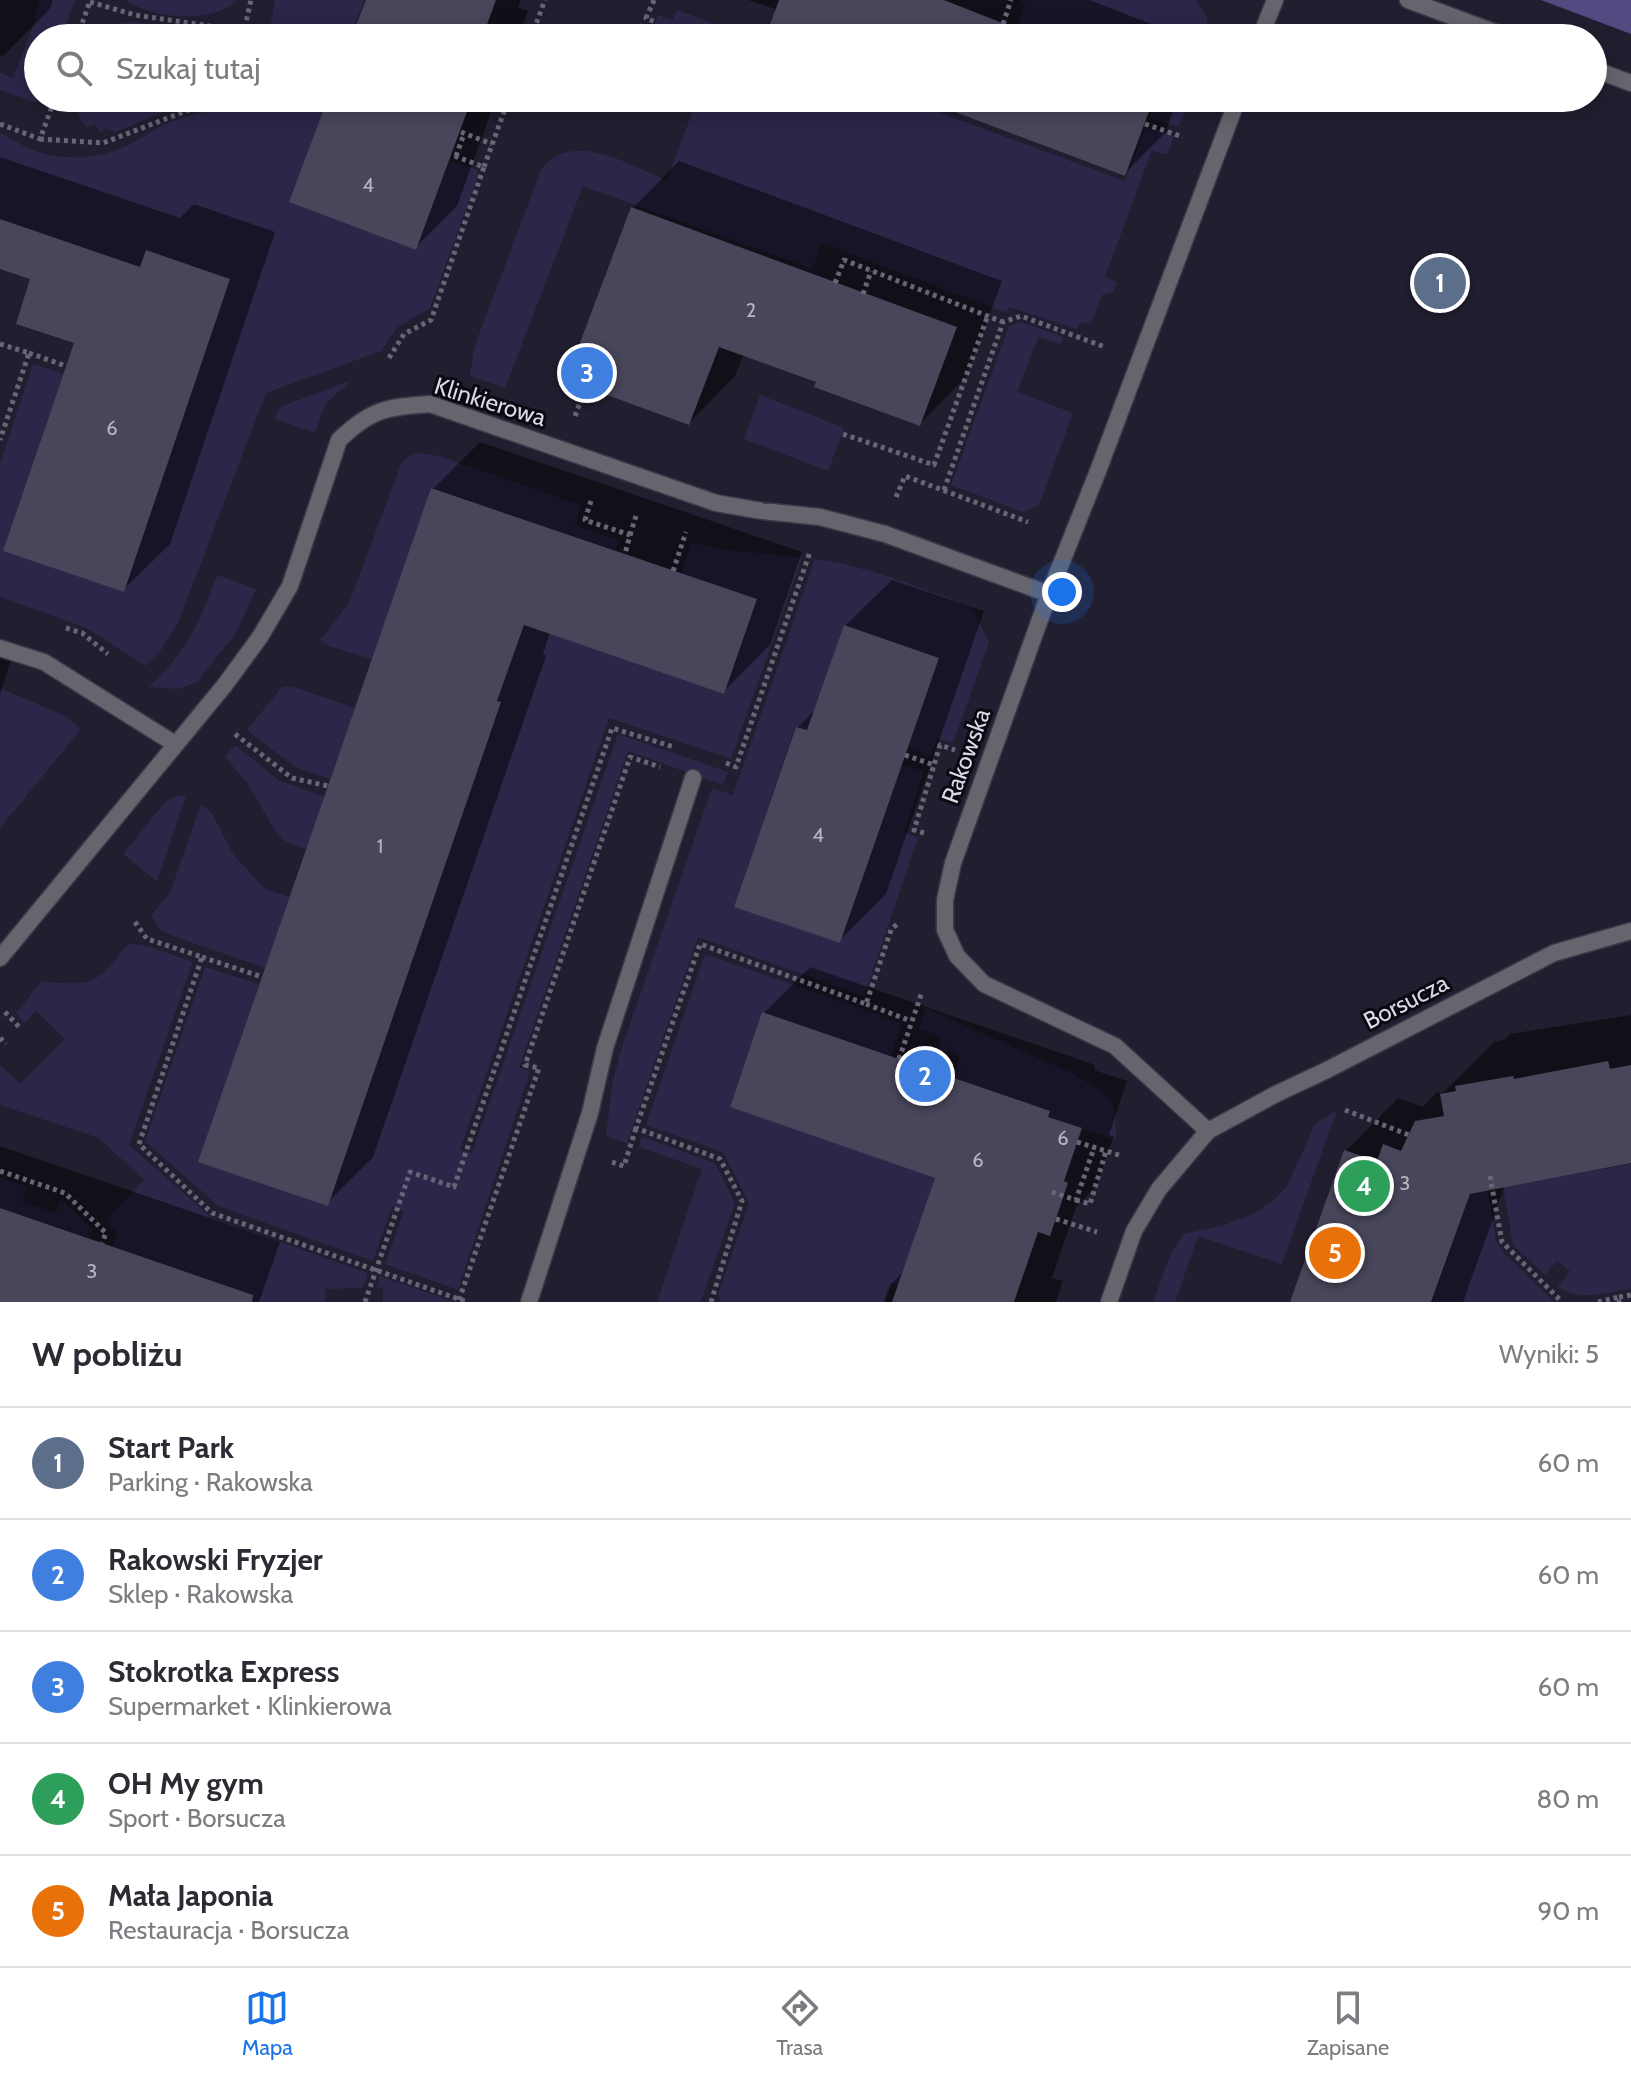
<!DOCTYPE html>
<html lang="pl">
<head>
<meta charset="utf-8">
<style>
  body { margin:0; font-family:Cabin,sans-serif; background:#f2f2f3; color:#2b2b33 }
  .you { position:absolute; left:1062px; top:592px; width:28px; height:28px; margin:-20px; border:6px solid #fff; border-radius:50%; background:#1a73e8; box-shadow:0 0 0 12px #1a73e833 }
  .badge { display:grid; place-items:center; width:52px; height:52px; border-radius:50%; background:#1a73e8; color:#fff; font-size:26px; font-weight:700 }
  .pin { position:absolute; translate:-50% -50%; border:4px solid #fff; box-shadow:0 2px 8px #0006 }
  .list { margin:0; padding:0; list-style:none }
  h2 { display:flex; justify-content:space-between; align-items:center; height:104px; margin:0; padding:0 32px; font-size:34px }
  h2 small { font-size:26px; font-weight:400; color:#7c7c81 }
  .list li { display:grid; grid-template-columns:52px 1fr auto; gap:24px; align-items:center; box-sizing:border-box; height:112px; padding:0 32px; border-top:2px solid #e1e1e2 }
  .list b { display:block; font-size:30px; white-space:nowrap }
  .list p { margin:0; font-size:26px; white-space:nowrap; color:#7c7c81 }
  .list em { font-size:26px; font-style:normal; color:#7c7c81 }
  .icon { flex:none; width:44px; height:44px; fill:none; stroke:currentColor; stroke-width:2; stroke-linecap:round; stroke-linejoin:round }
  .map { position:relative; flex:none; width:1631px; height:1302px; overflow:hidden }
  .search { position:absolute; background:#fff; box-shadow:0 4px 20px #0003; left:24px; right:24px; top:24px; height:88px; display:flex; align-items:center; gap:20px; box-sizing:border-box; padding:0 28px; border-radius:44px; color:#7c7c81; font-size:30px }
  .sheet { height:664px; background:#fff }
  nav { display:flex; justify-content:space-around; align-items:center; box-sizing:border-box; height:112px; border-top:2px solid #e1e1e2; background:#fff; font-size:22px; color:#7c7c81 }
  nav a { display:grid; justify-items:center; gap:4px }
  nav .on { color:#1a73e8 }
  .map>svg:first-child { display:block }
</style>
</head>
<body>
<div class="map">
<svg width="1631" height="1302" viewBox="0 0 1631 1302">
  <rect width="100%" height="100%" fill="#211e30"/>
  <g fill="#2d2649">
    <path d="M40 0H75L61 38H38L37 103 0 90V73L13 78 36 18 33 17Z"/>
    <path d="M125 0H237C213 25 152 19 125 0Z"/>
    <path d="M275 0H364L350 38H266L271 23Z"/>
    <path d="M1021 0H1196L1207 18 1208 38H1054L1018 25 1025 6Z"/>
    <path d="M677 10 750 37 749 38H633L640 22 653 27 658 15 673 20Z"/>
    <path d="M125 22C144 24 186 24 198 38H94L110 26Z"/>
    <path d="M76 98H198L115 132 106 128 101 133 95 124 86 127C79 119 76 109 76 98Z"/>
    <path d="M230 98H332L322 116 289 202 416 250 450 160 477 170 478 176 430 308 398 327 381 351 266 393 178 623 161 650 145 666 87 628 0 597V464L33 364 63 374 3 551 124 592 230 279 146 250 140 267 0 219V133C10 137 18 143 27 148 57 161 94 160 124 147 141 140 155 127 173 121 193 114 213 112 230 98Z"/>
    <path d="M687 98H900L1125 181 1145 130 1156 129 1174 136 1167 155 1152 150 1105 277 1117 282 1113 292 1102 295 1091 324 1080 322 1077 329 1009 307 1007 313 822 243 812 269 583 186 505 388 470 376 473 354 478 337 541 170C573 128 629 166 667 180L696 102Z"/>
    <path d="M1157 98H1190L1179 127 1150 117Z"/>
    <path d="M1021 322 1063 337 1061 344 1038 337 1017 392 1073 413 1039 505 1023 512 951 485 1009 326Z"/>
    <path d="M352 380 325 404 315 433 275 419 280 407Z"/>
    <path d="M760 395 844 428 828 471 744 439Z"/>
    <path d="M420 453 439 456 581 505 575 525 619 541 615 550 432 488 372 659 329 646 320 640 349 603 401 464 409 456Z"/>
    <path d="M692 543 720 549 802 558 731 759 609 718 460 1150 472 1153 618 734 728 772 723 785 628 751 519 1068 530 1071 458 1290 385 1264 404 1211 392 1206 373 1261 218 1206 145 1141 205 967 259 984 199 1161 401 993 500 702 497 701 524 625 724 694 681 574Z"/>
    <path d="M815 559C869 566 919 588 970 606L989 642 953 743 937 738 931 757 908 747 939 658 844 625 831 663 812 731 795 727 734 907 840 943 902 764 924 772 904 832 918 838 864 996 698 937 627 1143 606 1136 612 1086 620 1053 712 788 733 795Z"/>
    <path d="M217 575 256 589 236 633 197 682 178 689 149 687C185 654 201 621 217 575Z"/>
    <path d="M291 686 355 708 330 779 295 767 247 730 282 687Z"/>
    <path d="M0 688 65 716 81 729 0 828Z"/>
    <path d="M235 745 280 781 325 797 306 849 285 841 275 831 248 784 225 757Z"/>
    <path d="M177 796H186L157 881 123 854 166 801Z"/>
    <path d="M201 804 212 813 233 854 265 889 290 897 265 968 170 935 160 929 151 916 171 890Z"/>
    <path d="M129 943 150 947 193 962 129 1145 212 1218 368 1273 363 1288 325 1289V1302H230L234 1288 112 1247 118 1233 105 1221 144 1180 99 1138 0 1105V1065L20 1084 65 1039 36 1011 25 1023 16 1013 42 981C95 987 96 984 129 943Z"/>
    <path d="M705 954 902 1023 891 1057 762 1013 730 1106 935 1178 898 1286 890 1283 883 1302H721L718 1295 749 1203 723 1152 646 1125Z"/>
    <path d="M926 1008 1072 1073 1098 1089 1109 1099 1115 1111 1116 1140 1048 1117 1050 1111 952 1078 960 1056 938 1049 942 1037 919 1029Z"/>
    <path d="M1337 1110 1282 1264 1198 1236 1175 1302H1153L1171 1253 1184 1234 1224 1225 1253 1214 1273 1201 1287 1186 1315 1124Z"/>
    <path d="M642 1137 715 1163 735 1203 701 1301 698 1302H657L702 1169 639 1147Z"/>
    <path d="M1631 1164V1288C1604 1293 1581 1302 1558 1287L1570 1271 1557 1261 1545 1275 1513 1245 1503 1187Z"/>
    <path d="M0 1177 27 1187 22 1201 56 1213 61 1199 92 1229 89 1238 0 1208Z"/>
    <path d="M1487 1190 1496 1240 1502 1251 1554 1302H1432L1471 1192Z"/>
    <path d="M380 1276 454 1302H383V1287L377 1288Z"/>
  </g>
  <path fill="#544a82" d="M1541 0H1631V34Z"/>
  <g fill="#0007">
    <path d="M0 0H53L49 10 3 56 0 55Z"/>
    <path d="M366 0H521L518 7 528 11 518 38H352Z"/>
    <path d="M748 0H1089L1188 38H767L778 10Z"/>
    <path d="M329 98H496L457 206 416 247Z"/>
    <path d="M924 98H1178L1165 133 1124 174Z"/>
    <path d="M0 157 180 218 194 204 275 232 170 544 123 590 76 342 33 277 0 267Z"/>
    <path d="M679 161 1002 281 966 377 920 424 818 381 744 354 735 376 689 423 633 208Z"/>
    <path d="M480 442 802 552 770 645 723 692 550 632 543 654 546 656 373 1157 327 1203 433 489Z"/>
    <path d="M892 580 984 611 886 894 839 941 797 728 817 708 845 626Z"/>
    <path d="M0 656 11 660 0 694Z"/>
    <path d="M810 967 1095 1065 1094 1070 1127 1081 1109 1135 1114 1136 1096 1187 1076 1207 1052 1278 1063 1281 1056 1302H885L891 1284 905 1270 938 1176 764 1013Z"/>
    <path d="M1631 1015V1162L1505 1185 1463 1302H1292L1346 1151 1398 1098 1423 1107 1437 1092 1442 1094 1494 1042 1504 1040 1510 1034Z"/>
    <path d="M0 1146 280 1242 259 1302H0Z"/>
  </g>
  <g fill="#48465a">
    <path d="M366 0H496L482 38H351Z"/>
    <path d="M779 0H944L1040 38H765Z"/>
    <path d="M328 98H472L416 250 289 202Z"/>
    <path d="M918 98H1154L1125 176Z"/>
    <path d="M631 207 957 327 920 426 814 387 816 382 719 347 689 425 566 380Z"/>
    <path d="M0 219 140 267 146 250 230 279 124 592 3 551 74 343 16 324 30 279 0 269Z"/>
    <path d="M431 488 757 599 724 694 524 625 497 701 501 702 328 1206 198 1162Z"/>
    <path d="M844 625 939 658 840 943 734 907 796 727 807 730Z"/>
    <path d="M762 1012 1050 1111 1048 1117 1082 1128 1064 1181 1068 1183 1050 1236 1038 1232 1014 1302H892L935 1178 730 1107Z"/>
    <path d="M1608 1061 1610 1069 1631 1065V1163L1470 1194 1431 1302H1290L1344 1150 1377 1161 1383 1144 1401 1151 1415 1121 1444 1116 1440 1094 1456 1091 1455 1086 1513 1076 1514 1079Z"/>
    <path d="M0 1208 253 1295 252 1302H0Z"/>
  </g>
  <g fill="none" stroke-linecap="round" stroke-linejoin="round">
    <g stroke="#3b3849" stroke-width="19">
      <g id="lane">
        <path d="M0 648 44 662 175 744"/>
        <path d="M529 1302 590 1113 605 1048 693 778"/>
      </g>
    </g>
    <g stroke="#3b3849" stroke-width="19">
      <g id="street">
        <path d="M1408 0 1510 38"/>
        <path d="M1260 38 1275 0"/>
        <path d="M1593 69 1631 83"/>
        <path d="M0 958 224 686 260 637 290 586 339 440C371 409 387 407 430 404L716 503 762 511 820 517 885 534 1049 594"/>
        <path d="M1208 1131 1115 1046 984 984 957 956 945 930V900L953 863 1049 594 1098 471 1238 98"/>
        <path d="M1109 1302 1134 1231 1159 1189 1208 1131 1276 1094 1327 1070 1554 953 1631 931"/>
      </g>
    </g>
    <g stroke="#686676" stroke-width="5" stroke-dasharray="4 4" stroke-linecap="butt">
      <path d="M654 0 646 18 655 22"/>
      <path d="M90 2 135 15 244 31 251 0"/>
      <path d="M1003 24 1011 0"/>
      <path d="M77 38 90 1"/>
      <path d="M531 38 545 0"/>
      <path d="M0 124 40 139 55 98"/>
      <path d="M1145 124 1183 137"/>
      <path d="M461 132 492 144"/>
      <path d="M40 139 103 143 199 106 208 98"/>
      <path d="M456 156 464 134"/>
      <path d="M484 167 509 98"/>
      <path d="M835 283 844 260 1003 322"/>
      <path d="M863 294 871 271"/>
      <path d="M0 344 29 353 0 440"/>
      <path d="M29 353 66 366"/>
      <path d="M389 358 404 334 431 320 484 167 452 155"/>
      <path d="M575 416 586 387"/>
      <path d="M843 434 934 465 988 315"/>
      <path d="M944 490 1003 322 1021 316 1105 347"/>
      <path d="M896 497 905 476 1028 522"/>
      <path d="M591 501 585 520 630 535 625 554"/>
      <path d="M630 535 636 516"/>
      <path d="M673 571 686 532"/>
      <path d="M66 628 82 633 108 654"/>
      <path d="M235 734 292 778 328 786"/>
      <path d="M905 755 934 765 940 745 955 750"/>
      <path d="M726 763 736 767 810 552"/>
      <path d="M924 833 914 830 934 765"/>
      <path d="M135 922 147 939 202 957 139 1144 212 1213 467 1302"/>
      <path d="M202 957 262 977"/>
      <path d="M866 1004 911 1021"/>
      <path d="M5 1012 21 1029"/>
      <path d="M0 1038 6 1044"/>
      <path d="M899 1059 922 992"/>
      <path d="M1345 1110 1409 1135"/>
      <path d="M1077 1142 1122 1156"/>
      <path d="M612 1162 624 1166 636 1128"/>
      <path d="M0 1171 65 1193 106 1233 102 1243"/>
      <path d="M1490 1176 1502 1242 1562 1302"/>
      <path d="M1052 1192 1076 1200 1094 1148"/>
      <path d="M1076 1200 1090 1204 1106 1151"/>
      <path d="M1056 1219 1097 1232"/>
      <path d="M1619 1297 1631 1295"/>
      <path d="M459 1300 539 1068 525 1065 630 757 660 767"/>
      <path d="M365 1302 410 1172 454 1187 612 728 674 747"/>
      <path d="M711 1302 742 1201 720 1159 636 1128 700 944 866 1004 891 930 898 923"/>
      <path d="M1598 1302 1619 1297V1302"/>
    </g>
    <use href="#lane" stroke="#66656e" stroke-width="16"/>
    <use href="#street" stroke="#66656e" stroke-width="16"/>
  </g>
  <g text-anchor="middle" stroke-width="6" stroke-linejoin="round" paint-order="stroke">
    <g font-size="20" fill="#b6b4c2">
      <text x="368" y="192">4</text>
      <text x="751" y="317">2</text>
      <text x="112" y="435">6</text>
      <text x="818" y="842">4</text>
      <text x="380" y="853">1</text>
      <text x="1063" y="1145">6</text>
      <text x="978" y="1167">6</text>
      <text x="1405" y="1190">3</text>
      <text x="92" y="1278">3</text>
    </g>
    <g font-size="24" fill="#dad9e5" stroke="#0a0911">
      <text transform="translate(490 402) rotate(17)" y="8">Klinkierowa</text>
      <text transform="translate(966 756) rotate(-70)" y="8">Rakowska</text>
      <text transform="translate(1406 1002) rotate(-27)" y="8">Borsucza</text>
    </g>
  </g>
</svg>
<div class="you"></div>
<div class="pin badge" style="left:1440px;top:283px;background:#5c6f8a">1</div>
<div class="pin badge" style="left:925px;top:1076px;background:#3f7fe0">2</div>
<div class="pin badge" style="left:587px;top:373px;background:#3f7fe0">3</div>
<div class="pin badge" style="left:1364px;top:1186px;background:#2e9e5b">4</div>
<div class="pin badge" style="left:1335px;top:1253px;background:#e8710a">5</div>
<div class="search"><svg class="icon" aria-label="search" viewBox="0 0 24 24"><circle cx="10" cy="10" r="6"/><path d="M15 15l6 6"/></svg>Szukaj tutaj</div>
</div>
<section class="sheet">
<h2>W pobliżu<small>Wyniki: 5</small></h2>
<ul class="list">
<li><span class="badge" style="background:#5c6f8a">1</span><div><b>Start Park</b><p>Parking · Rakowska</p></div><em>60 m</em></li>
<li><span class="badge" style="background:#3f7fe0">2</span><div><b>Rakowski Fryzjer</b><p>Sklep · Rakowska</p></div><em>60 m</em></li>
<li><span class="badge" style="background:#3f7fe0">3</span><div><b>Stokrotka Express</b><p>Supermarket · Klinkierowa</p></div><em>60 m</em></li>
<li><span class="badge" style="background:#2e9e5b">4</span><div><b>OH My gym</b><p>Sport · Borsucza</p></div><em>80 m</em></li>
<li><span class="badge" style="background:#e8710a">5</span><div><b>Mała Japonia</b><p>Restauracja · Borsucza</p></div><em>90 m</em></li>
</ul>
</section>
<nav>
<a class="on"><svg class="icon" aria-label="map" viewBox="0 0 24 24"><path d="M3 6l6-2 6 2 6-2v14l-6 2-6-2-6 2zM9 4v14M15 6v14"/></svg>Mapa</a>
<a><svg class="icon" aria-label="directions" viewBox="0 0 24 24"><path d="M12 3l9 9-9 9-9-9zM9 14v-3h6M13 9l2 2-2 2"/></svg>Trasa</a>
<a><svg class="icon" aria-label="saved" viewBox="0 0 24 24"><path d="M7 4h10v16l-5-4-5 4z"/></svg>Zapisane</a>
</nav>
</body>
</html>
